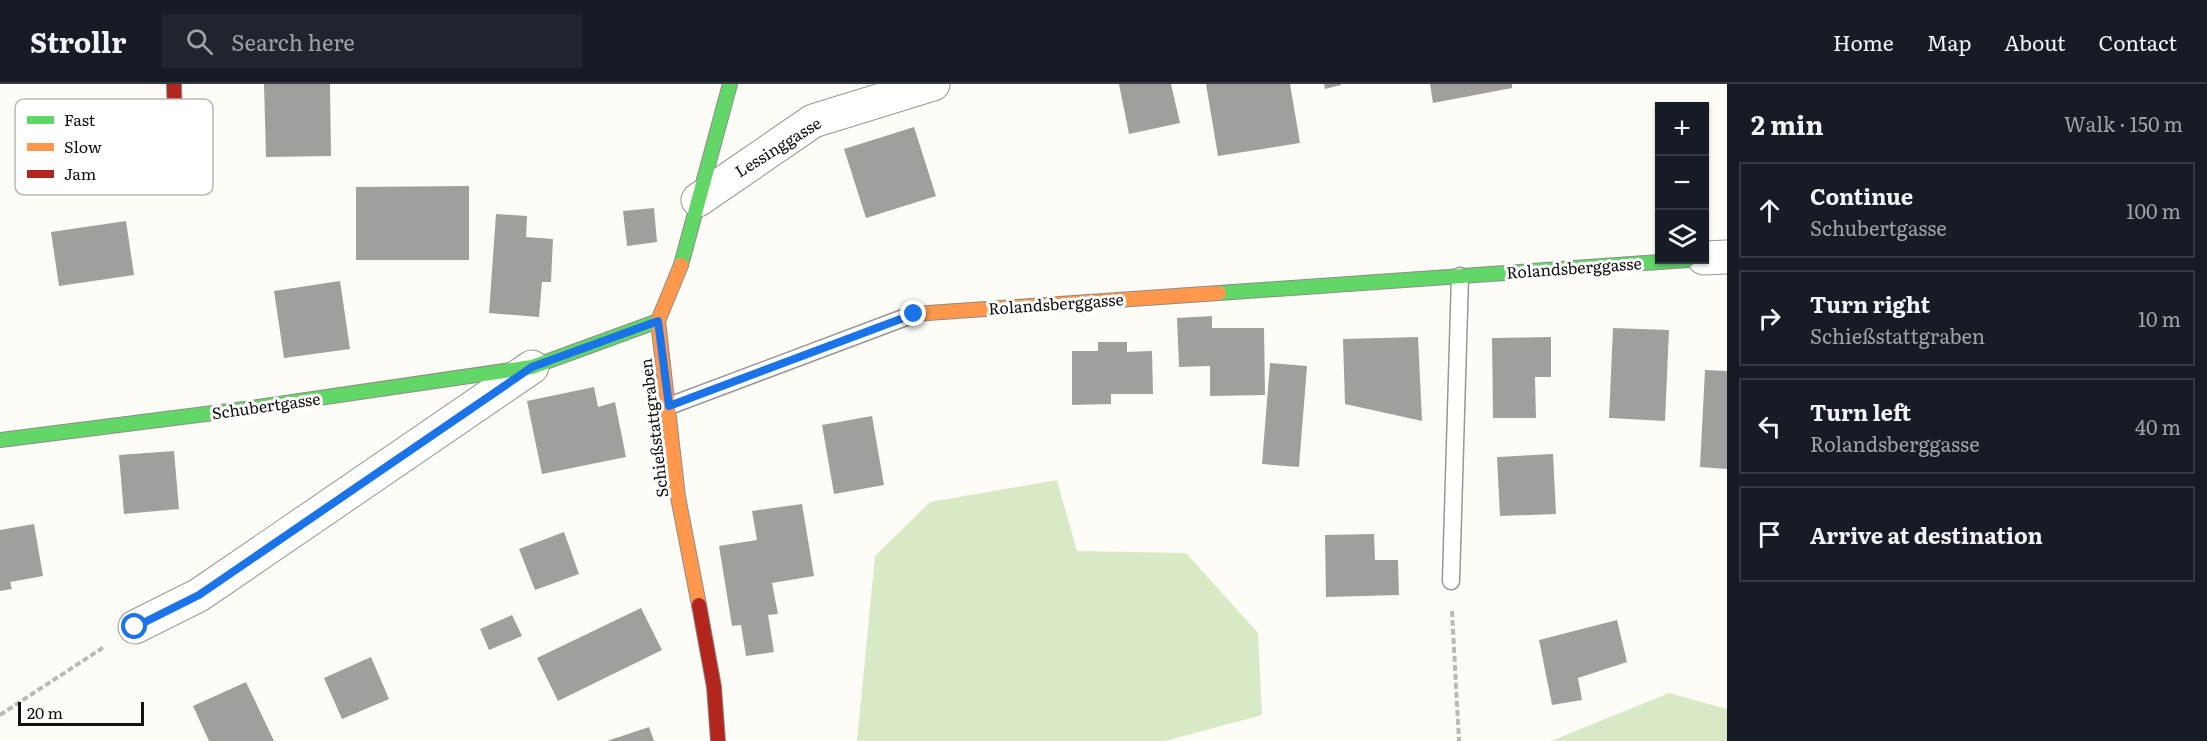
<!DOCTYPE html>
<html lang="en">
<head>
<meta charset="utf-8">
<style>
  body { margin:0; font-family:Literata,serif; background:#20242c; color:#f1f3f6 }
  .controls { position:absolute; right:18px; top:18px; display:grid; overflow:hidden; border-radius:0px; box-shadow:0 2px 4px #0004 }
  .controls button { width:54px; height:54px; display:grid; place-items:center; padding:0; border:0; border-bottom:2px solid #363941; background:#171b24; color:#f1f3f6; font:30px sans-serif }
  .scale { position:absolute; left:18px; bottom:15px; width:126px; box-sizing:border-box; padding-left:6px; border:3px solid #111; border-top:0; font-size:16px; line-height:21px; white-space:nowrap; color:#111; -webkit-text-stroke:4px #fff; paint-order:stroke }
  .stop { position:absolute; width:18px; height:18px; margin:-14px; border:4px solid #1a73e8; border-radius:50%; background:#fff }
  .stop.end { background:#1a73e8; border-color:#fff; box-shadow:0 2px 6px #0008 }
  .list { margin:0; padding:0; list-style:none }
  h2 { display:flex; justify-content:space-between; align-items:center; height:78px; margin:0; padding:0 24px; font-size:26px }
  h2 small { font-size:20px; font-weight:400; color:#9ea1a6 }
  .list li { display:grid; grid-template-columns:39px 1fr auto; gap:18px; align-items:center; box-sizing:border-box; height:96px; margin:0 12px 12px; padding:0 12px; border:2px solid #363941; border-radius:0px }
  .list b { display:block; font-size:22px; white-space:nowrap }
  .list p { margin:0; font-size:20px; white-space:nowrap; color:#9ea1a6 }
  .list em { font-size:20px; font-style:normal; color:#9ea1a6 }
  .icon { flex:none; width:33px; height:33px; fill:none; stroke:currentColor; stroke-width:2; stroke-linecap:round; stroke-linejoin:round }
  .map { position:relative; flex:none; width:1727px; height:657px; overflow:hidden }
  header { display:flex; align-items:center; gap:36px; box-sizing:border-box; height:84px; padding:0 30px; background:#171b24; border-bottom:2px solid #363941 }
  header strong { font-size:28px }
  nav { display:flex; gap:33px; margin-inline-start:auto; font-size:21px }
  .search { width:420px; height:54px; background:#20242c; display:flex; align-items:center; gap:15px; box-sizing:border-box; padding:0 21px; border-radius:0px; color:#9ea1a6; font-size:22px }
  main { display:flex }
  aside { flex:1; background:#171b24 }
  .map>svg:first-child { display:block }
</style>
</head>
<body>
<header>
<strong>Strollr</strong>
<div class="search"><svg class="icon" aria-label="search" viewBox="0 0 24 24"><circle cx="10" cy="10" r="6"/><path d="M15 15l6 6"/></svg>Search here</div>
<nav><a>Home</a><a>Map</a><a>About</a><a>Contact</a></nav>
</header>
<main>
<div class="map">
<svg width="1727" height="657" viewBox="0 0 1727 657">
  <rect width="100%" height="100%" fill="#fdfcf7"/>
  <g fill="#d8eac5">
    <path d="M1057 396 1077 467 1186 469 1258 549 1262 631 1165 657H857L875 472 930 418Z"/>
    <path d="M1669 609 1727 625V657H1551Z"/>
  </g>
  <g fill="#a19f9c">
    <path d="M264 0H330L331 72 266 73Z"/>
    <path d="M1119 0H1171L1180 39 1129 50Z"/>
    <path d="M1206 0H1290L1300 59 1218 72Z"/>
    <path d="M1324 0H1341V1L1325 5Z"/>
    <path d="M1430 0H1512V4L1433 19Z"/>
    <path d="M914 43 936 112 866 134 844 65Z"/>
    <path d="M469 102V176H356V103Z"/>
    <path d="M654 124 657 158 627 162 623 127Z"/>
    <path d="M496 130 527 132 526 153 553 155 551 198H542L539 233 489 229Z"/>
    <path d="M126 137 134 191 59 202 51 148Z"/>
    <path d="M340 197 350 265 284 274 274 207Z"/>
    <path d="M1212 232V244H1264L1265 311 1210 312V282L1179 283 1177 234Z"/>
    <path d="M1613 244 1669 246 1665 337 1609 334Z"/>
    <path d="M1418 253 1422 337 1345 320 1343 255Z"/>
    <path d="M1551 253V293H1535L1536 334H1493L1492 254Z"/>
    <path d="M1098 258H1127V268L1152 267 1153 310H1111V320L1072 321V267H1098Z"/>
    <path d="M1270 279 1307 282 1299 383 1262 380Z"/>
    <path d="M1705 286 1727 287V385L1700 383Z"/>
    <path d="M594 303 598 323 615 318 626 373 542 390 527 317Z"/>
    <path d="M872 332 884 401 834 410 822 341Z"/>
    <path d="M174 367 179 425 124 430 119 371Z"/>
    <path d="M1553 370 1556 430 1500 432 1497 373Z"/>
    <path d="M802 420 814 492 772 499 778 530 768 531 774 568 746 572 741 541 732 542 719 462 757 456 752 427Z"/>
    <path d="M34 440 43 492 10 498 12 505 0 507V446Z"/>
    <path d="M564 448 579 490 535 506 519 465Z"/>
    <path d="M1374 450 1375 476H1398L1399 511 1326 513 1325 451Z"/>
    <path d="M641 524 662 566 558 617 537 574Z"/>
    <path d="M512 531 522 552 489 566 480 545Z"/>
    <path d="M1617 536 1627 578 1578 594 1582 616 1552 621 1539 556Z"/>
    <path d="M371 573 389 615 342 635 324 594Z"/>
    <path d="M246 598 274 657H209L193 622Z"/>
    <path d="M649 643 654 657H607Z"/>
  </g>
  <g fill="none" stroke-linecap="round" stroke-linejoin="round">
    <g stroke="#979795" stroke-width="19">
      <g id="lane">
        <path d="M669 322 914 230"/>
        <path d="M1451 497 1460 192"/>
      </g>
    </g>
    <g stroke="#979795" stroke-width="35">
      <g id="street">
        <path d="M698 116 813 37 933 0"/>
        <path d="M1704 174 1727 173"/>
        <path d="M135 543 199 511 532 283"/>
      </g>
    </g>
    <g stroke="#8e8d8b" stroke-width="16">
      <g id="fast">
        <path d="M681 181 730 0"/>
        <path d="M1219 209 1688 176"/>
        <path d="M0 356 237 326 532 283 658 237"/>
      </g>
    </g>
    <g stroke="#8e8d8b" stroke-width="16">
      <g id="slow">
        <path d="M681 181 658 237 678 413 699 521"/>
        <path d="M914 230 1219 209"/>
      </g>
    </g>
    <g stroke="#8e8d8b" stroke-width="16">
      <g id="jam">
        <path d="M174 0 176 86"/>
        <path d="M699 521 714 603 718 657"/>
      </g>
    </g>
    <g stroke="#b9b9b8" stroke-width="4" stroke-dasharray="6 3" stroke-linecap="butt">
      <path d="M1452 527 1459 657"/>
      <path d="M0 631 104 563"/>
    </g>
    <use href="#lane" stroke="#fffffe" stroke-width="16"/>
    <use href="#street" stroke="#fffffe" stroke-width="33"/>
    <use href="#fast" stroke="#63d668" stroke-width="14"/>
    <use href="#slow" stroke="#ff974d" stroke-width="14"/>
    <use href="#jam" stroke="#b3261e" stroke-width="14"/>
  </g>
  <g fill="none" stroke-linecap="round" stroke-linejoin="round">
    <path stroke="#1a73e8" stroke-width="8" d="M135 543 199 511 532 283 658 237 669 322 914 230"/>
  </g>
  <g text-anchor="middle" stroke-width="6" stroke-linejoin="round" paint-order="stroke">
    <g font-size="16" fill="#111" stroke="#fff">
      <text transform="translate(778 63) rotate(-32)" y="6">Lessinggasse</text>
      <text transform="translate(1574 184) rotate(-4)" y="6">Rolandsberggasse</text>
      <text transform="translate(1056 220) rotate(-4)" y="6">Rolandsberggasse</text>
      <text transform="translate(266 322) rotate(-8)" y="6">Schubertgasse</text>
      <text transform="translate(654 344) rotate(-97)" y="6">Schießstattgraben</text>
    </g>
  </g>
  <rect x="15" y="15" width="198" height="96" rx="9" fill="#fff" stroke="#b8b8b8" stroke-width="1.5"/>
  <rect x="27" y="32" width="27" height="8" fill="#63d668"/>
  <rect x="27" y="59" width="27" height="8" fill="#ff974d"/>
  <rect x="27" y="86" width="27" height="8" fill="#b3261e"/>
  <g font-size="16" fill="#111">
    <text x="64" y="42">Fast</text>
    <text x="64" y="69">Slow</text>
    <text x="64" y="96">Jam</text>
  </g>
</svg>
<div class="controls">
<button>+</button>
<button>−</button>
<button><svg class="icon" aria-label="layers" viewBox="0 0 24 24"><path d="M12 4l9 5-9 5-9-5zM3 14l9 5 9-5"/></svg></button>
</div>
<div class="scale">20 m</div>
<div class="stop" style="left:135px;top:543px"></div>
<div class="stop end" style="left:914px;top:230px"></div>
</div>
<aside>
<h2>2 min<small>Walk · 150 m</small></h2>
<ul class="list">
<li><svg class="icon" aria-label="ahead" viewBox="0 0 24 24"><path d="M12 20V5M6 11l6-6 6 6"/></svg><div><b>Continue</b><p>Schubertgasse</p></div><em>100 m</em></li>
<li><svg class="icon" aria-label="right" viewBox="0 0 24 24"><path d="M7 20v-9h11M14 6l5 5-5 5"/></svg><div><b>Turn right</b><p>Schießstattgraben</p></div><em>10 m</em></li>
<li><svg class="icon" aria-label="left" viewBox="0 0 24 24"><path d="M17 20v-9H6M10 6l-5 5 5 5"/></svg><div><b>Turn left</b><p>Rolandsberggasse</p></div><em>40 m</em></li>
<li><svg class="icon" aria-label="arrive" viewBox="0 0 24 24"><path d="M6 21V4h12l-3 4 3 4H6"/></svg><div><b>Arrive at destination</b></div></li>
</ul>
</aside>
</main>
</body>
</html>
